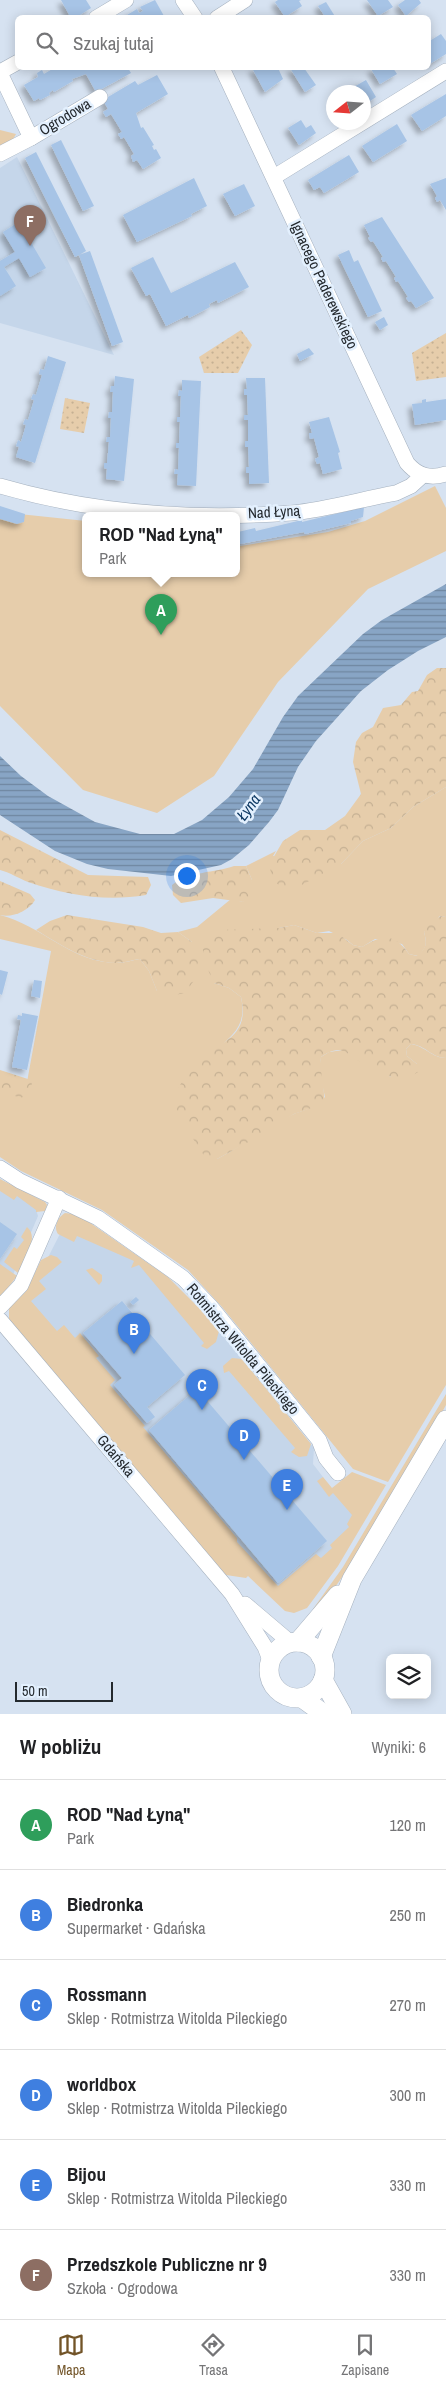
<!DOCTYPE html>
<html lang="pl">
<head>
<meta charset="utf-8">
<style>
  body { margin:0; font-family:"Archivo Narrow",sans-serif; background:#f2f2f2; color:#202124 }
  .controls { position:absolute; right:15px; bottom:15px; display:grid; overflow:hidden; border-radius:8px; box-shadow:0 2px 12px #0003 }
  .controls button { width:45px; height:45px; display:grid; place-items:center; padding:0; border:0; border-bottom:1px solid #e0e0e0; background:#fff; color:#202124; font:25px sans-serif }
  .compass { position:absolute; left:326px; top:85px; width:45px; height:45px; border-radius:50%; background:#fff; box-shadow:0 2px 12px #0003; rotate:253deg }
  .scale { position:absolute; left:15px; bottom:12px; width:98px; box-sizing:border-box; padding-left:5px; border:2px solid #24292e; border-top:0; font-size:14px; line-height:18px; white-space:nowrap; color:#24292e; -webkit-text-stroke:4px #e3f0fe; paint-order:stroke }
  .you { position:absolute; left:186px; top:875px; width:18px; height:18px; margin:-12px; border:4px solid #fff; border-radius:50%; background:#1a73e8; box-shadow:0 0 0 8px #1a73e833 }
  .badge { display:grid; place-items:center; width:32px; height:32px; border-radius:50%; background:#725428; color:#fff; font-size:16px; font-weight:700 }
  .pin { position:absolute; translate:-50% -41px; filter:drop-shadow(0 1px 2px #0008) }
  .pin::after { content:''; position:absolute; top:26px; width:18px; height:15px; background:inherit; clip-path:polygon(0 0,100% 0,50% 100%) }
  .popup { position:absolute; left:82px; top:512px; width:158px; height:65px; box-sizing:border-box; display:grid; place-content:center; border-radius:8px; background:#fff; filter:drop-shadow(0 1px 4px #0005); font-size:16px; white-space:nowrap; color:#757577 }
  .popup b { font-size:19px; color:#202124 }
  .popup::after { content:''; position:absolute; left:50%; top:100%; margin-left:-10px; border:10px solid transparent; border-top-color:#fff }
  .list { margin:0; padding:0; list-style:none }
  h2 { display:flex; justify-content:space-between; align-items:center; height:65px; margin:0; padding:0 20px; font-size:21px }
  h2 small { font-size:16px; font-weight:400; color:#757577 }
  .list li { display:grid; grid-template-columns:32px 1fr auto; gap:15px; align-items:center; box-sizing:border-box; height:90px; padding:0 20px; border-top:1px solid #e0e0e0 }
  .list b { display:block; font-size:19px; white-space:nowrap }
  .list p { margin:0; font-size:16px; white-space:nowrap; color:#757577 }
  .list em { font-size:16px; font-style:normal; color:#757577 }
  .icon { flex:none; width:28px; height:28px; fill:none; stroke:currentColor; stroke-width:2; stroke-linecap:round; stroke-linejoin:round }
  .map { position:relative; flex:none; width:446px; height:1714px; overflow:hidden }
  .search { position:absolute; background:#fff; box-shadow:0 2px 12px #0003; left:15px; right:15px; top:15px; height:55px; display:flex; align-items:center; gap:12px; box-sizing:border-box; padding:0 18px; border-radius:8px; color:#757577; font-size:19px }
  .sheet { height:605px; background:#fff }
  nav { display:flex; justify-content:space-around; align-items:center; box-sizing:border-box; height:70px; border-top:1px solid #e0e0e0; background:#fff; font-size:14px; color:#757577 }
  nav a { display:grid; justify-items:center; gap:2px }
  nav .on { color:#725428 }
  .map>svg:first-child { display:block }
</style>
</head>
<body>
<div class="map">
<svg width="446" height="1714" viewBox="0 0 446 1714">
  <defs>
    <pattern id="forest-crowns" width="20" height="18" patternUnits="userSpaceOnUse" patternTransform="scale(1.25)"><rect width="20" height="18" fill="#e6cdab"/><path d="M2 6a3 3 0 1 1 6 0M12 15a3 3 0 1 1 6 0" fill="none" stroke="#c5b093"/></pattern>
    <pattern id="park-dots" width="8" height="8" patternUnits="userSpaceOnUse" patternTransform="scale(1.25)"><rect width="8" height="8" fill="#e6cdab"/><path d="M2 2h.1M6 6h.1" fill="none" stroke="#c5b093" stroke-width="1.8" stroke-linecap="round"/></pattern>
    <pattern id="water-rules" width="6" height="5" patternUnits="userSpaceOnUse" patternTransform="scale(1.25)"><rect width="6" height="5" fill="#88a5c5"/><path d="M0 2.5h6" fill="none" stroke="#6f86a0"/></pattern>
    <filter id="shadow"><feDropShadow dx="-4" dy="4" stdDeviation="2.5" flood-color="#0004"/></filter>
  </defs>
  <rect width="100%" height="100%" fill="#d6e2f1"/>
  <g fill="#c5d6ea">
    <path d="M17 157 114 355 0 323V168Z"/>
    <path d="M0 1185 34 1203 38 1216 12 1277 0 1287Z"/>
    <path d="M65 1224 115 1243 219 1331 314 1448 313 1464 323 1477 330 1494 345 1483 363 1504 306 1601 289 1610 25 1297 34 1285Z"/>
  </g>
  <g fill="#e6cdab">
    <path d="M0 130 16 134 12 141 0 150Z"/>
    <path d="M435 486 446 508V551L368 589 278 682 214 776 157 813 83 790 0 706V512L86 521V574H236V539L240 546 328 532 365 521Z"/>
    <path d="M446 787V917L440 916 424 932C427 943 427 948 418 956L409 954 402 944 375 939 362 947 353 945 347 940 329 931 317 933 294 925 279 928 214 983 229 988 241 997C247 1025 234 1034 215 1051L217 1159C242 1146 264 1130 288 1117 304 1108 310 1112 325 1097L319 1070 321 1057 329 1052 343 1050 372 1068 391 1077 417 1064 407 1056 406 1049 411 1044C425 1046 432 1058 446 1058V1385L388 1482 353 1469 222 1307 188 1270 102 1210 21 1171 0 1157V1077L27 1082 51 951 0 939V915C41 925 72 963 117 963 124 963 133 960 140 959L149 971 157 991 192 942 178 932 197 927 231 899 243 902 252 880 246 866 276 851 273 856 341 864 363 841 391 828 413 807Z"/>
    <path d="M0 1179 45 1202 47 1205 45 1211 36 1212V1210L17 1196 14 1200 0 1191Z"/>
    <path d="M65 1213 73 1214 86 1220 168 1277 201 1310 219 1331 216 1342 207 1349 201 1346 204 1343 139 1265 131 1268 134 1261 77 1236 74 1242 58 1234C53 1227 58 1217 65 1213Z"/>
    <path d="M27 1227C40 1238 24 1260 18 1273L4 1262 14 1247 17 1249 24 1240 21 1237Z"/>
    <path d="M51 1255 57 1257 62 1262 39 1281 46 1289 31 1301 57 1331 64 1325 75 1338 80 1333 99 1356 96 1358 115 1380 110 1385 145 1426 143 1427 237 1538V1542L278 1586 316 1554 321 1558 332 1548 330 1545 349 1527 347 1524 352 1515 333 1493 329 1497 317 1481 323 1477 332 1488 352 1472 386 1485 338 1566 307 1608 294 1613 285 1611 248 1576 246 1578 226 1575 213 1563 9 1320V1308L26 1291 41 1260Z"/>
    <path d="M0 1264 17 1276 0 1298Z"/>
    <path d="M92 1268 102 1275V1281L99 1285 86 1270Z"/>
    <path d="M232 1358 242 1359 311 1444 307 1456 299 1457 291 1452 295 1448 229 1371 224 1373 223 1366Z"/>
    <path d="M446 1394V1405L432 1430 351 1564 316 1615 313 1609 343 1567Z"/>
  </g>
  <g fill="url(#forest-crowns)">
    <path d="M437 668H446V787L413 807 391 828 363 841 341 864 298 887H281L273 880 269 865 283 841 300 830H325L345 816 361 794 353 762 356 742 362 733 373 727 383 708 401 705 412 692 418 691 427 675Z"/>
    <path d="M0 830 88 875 148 877 151 885 146 895C105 902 67 895 28 882 18 878 11 873 0 870Z"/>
    <path d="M234 866H246L252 880 251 896 243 902 213 898 181 903 173 895 172 885C190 871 214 873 234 866Z"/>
    <path d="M0 881 30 894 35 900C29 911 12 918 0 915Z"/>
    <path d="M67 915 143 927 161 933 178 932 192 942 198 961 195 979 185 993 169 996 157 991 149 971 140 959C132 960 124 963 116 963 85 962 61 945 36 930L50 921Z"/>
    <path d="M441 916 446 917V1058C432 1058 425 1045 411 1044L406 1049 407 1056 417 1064 418 1072C398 1087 374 1071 356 1059 352 1057 347 1052 343 1051 336 1048 327 1053 321 1057 319 1073 327 1094 323 1104L294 1114 252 1140 217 1159 205 1157 180 1119 173 1100C179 1086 185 1075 195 1064 217 1041 251 1040 241 997L229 988 214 983 204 961 202 941 207 934 217 930 279 928 294 925 317 933H337L353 945 362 947C382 934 395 933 409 954L417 956C427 948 427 943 424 932L429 923Z"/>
    <path d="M0 1070 31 1080 33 1091 21 1098 0 1091Z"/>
  </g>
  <g fill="url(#park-dots)">
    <path d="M241 330 252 345 238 373H204L199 357Z"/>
    <path d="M446 333V377L416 381 412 353Z"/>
    <path d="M65 398 90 403 84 433 60 429Z"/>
  </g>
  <path fill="url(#water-rules)" d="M446 584V637L418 651 388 670 361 691 316 741 298 767 278 810 269 822 249 845 232 859 221 865 171 876 108 869 87 864 55 851 0 815V756L21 776 48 796 95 822 140 834H174L202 820 229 797 253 769 283 717 298 696 363 634 382 620Z"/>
  <g fill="#a7c4e6" filter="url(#shadow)">
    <path d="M61 0H86L91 8 75 18H71Z"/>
    <path d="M155 0 164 16 167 15 169 18H122L137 9 139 13 143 11 140 7Z"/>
    <path d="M278 0H301L299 1 302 6 285 17 275 2Z"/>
    <path d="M367 0H388L393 7 378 16Z"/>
    <path d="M405 0H419L421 3 406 16 398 5Z"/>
    <path d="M326 2 336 18H326L318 6Z"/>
    <path d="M441 34 446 41V54L428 65V42Z"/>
    <path d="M54 68H128L131 73 96 92 86 74 72 79 73 81 54 92 53 90 49 93 50 95 40 100 39 98 34 101 24 85 38 77 37 73 42 70 44 74Z"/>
    <path d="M252 68H278L283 79 265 92Z"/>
    <path d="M290 68H304L316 85 305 92Z"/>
    <path d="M373 68H393L397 74 380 84 371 69Z"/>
    <path d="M157 75 168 94 136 113 141 128 143 127 154 145 152 146 154 150 156 149 161 158 143 169 137 160 133 162 131 156 134 154 124 137 121 139 118 134 122 132 111 114 106 117 103 112 108 109 103 100 135 81 138 85Z"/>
    <path d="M366 80 376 97 364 105V92H345Z"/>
    <path d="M446 94V116L422 131 411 115Z"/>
    <path d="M301 120 306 128 311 125 316 133 299 145 288 128Z"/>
    <path d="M397 124 407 141 373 162 362 146Z"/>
    <path d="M61 140 94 206 83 211 51 145Z"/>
    <path d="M36 152 86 251 79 255 90 251 123 342 112 346 79 255 75 257 25 158Z"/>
    <path d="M349 155 359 172 324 193 320 187 314 190 308 180Z"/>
    <path d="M194 178 207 206 191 214 192 216 137 242 123 215Z"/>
    <path d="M446 178V210L440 200 437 202 435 198 437 196 430 184Z"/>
    <path d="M244 184 255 206 235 216 223 194Z"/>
    <path d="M382 217 434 298 416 308 411 301 409 302 406 298 408 297 398 281 396 282 394 278 396 277 386 261 383 262 381 258 383 257 373 241 371 242 368 238 370 237 364 225Z"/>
    <path d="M19 222 46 268 30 277 19 258 4 267 16 286 0 296V261L15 252 3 232Z"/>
    <path d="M349 250 354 262 358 260 382 311 368 317 338 255Z"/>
    <path d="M153 257 171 293 235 262 249 287 218 303 217 300 209 304 210 307 189 318 188 315 166 326 150 294 146 296 131 268Z"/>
    <path d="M384 317 388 325 380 330 375 322Z"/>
    <path d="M309 348 314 354 300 361 297 354Z"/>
    <path d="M48 356 66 362 35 463 16 457 19 447 16 446 18 440 21 442 26 425 23 424 25 419 28 420 34 400 31 399 33 394 36 395 42 375 39 374 40 369 44 370Z"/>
    <path d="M115 376 134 379 124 481 106 479 107 469 104 468V463H107L109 442H106L107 437H110L111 418H108L109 412H112L113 392H110L111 386H114Z"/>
    <path d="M246 378H265L269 483 249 484V473H246V467H249L248 447H245V441H248V420H244V415H248L247 395H244V389H247Z"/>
    <path d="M182 380 201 381 196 486 177 485 178 474H174L175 469 178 470 179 448H176V443H179L180 422H177V417H180L181 396H178L179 390 182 391Z"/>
    <path d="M426 399V402L446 399V420L415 425 412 404 422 403V400Z"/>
    <path d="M329 417 340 452 338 453 342 469 323 474 320 463 317 464 315 459 319 457 314 438 310 439 309 433H312L309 422Z"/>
    <path d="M0 506 25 514 24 522 17 524 0 519Z"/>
    <path d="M364 507 363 517 351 521V523L305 534 304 532 240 544 238 532 255 528 256 531 302 520V522Z"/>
    <path d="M0 970 8 972 2 995 0 994Z"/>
    <path d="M34 980 42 981 40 998 31 996Z"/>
    <path d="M22 1013 38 1016 27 1070 12 1067 21 1020 17 1019 18 1015 22 1016Z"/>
    <path d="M0 1222 17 1234 0 1259Z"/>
    <path d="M136 1297 139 1300 133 1305 130 1302Z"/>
    <path d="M122 1301 185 1375 147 1407 155 1417 147 1423 114 1385 122 1378 83 1333Z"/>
    <path d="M197 1389 327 1541 278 1583 149 1430Z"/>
  </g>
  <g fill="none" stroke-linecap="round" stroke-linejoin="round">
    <g stroke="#a5b1bf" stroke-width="16">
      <g id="minor">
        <path d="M183 0 195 18"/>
        <path d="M96 18 126 0"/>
        <path d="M217 18 245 0"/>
        <path d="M222 68 407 463C418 476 430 479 446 474"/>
        <path d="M0 72 18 62"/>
        <path d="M0 73 31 138"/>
        <path d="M0 154 31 138 100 97"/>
        <path d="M274 177 446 71"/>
        <path d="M0 486C93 513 195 520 291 513 326 510 362 499 396 493L411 486 423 475"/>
        <path d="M0 1168 20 1181 98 1218 183 1278 211 1307 319 1440 326 1458 338 1473"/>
        <path d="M0 1307 21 1285 59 1198"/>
        <path d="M0 1320 232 1594 265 1647 270 1660"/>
        <path d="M245 1604 291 1643"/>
      </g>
    </g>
    <g stroke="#a5b1bf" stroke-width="20">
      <g id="major">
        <path d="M298 1642 338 1595"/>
        <circle cx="297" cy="1670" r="28"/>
        <path d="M321 1657 352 1579 446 1420"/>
        <path d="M323 1680 342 1714"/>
        <path d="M302 1698 324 1714"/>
      </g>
    </g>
    <use href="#minor" stroke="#fff" stroke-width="15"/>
    <use href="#major" stroke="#fff" stroke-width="19"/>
  </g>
  <g text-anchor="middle" stroke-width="5" stroke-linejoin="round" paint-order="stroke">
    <g font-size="15" fill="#24292e" stroke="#e3f0fe">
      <text transform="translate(65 117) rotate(-31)" y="5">Ogrodowa</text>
      <text transform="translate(324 285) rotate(65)" y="5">Ignacego Paderewskiego</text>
      <text transform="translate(274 512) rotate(-3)" y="5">Nad Łyną</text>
      <text transform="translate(243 1349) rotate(50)" y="5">Rotmistrza Witolda Pileckiego</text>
      <text transform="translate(116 1456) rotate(50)" y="5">Gdańska</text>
    </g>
    <g font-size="16" font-style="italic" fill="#0e3963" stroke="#e3f0fe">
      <text transform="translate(248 807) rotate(-53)" y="6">Łyna</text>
    </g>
  </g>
</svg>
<div class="controls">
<button><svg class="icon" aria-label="layers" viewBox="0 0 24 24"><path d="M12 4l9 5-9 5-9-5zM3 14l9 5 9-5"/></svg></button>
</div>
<svg class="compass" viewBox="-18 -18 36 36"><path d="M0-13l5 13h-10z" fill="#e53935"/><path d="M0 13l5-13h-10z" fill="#757577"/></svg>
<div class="scale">50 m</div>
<div class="you"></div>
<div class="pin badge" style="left:161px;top:635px;background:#2e9e5b">A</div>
<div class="popup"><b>ROD &quot;Nad Łyną&quot;</b>Park</div>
<div class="pin badge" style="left:134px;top:1354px;background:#3f7fe0">B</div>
<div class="pin badge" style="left:202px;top:1410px;background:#3f7fe0">C</div>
<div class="pin badge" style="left:244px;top:1460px;background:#3f7fe0">D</div>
<div class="pin badge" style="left:287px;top:1510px;background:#3f7fe0">E</div>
<div class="pin badge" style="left:30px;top:246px;background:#8d6e63">F</div>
<div class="search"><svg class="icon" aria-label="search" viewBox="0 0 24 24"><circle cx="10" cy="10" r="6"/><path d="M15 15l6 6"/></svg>Szukaj tutaj</div>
</div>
<section class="sheet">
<h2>W pobliżu<small>Wyniki: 6</small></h2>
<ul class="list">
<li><span class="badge" style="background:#2e9e5b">A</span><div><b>ROD &quot;Nad Łyną&quot;</b><p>Park</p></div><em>120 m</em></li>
<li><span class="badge" style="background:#3f7fe0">B</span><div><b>Biedronka</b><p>Supermarket · Gdańska</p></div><em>250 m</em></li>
<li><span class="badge" style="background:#3f7fe0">C</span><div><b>Rossmann</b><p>Sklep · Rotmistrza Witolda Pileckiego</p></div><em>270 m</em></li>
<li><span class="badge" style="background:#3f7fe0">D</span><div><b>worldbox</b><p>Sklep · Rotmistrza Witolda Pileckiego</p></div><em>300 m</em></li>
<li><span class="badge" style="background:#3f7fe0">E</span><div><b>Bijou</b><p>Sklep · Rotmistrza Witolda Pileckiego</p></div><em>330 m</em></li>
<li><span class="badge" style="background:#8d6e63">F</span><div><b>Przedszkole Publiczne nr 9</b><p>Szkoła · Ogrodowa</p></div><em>330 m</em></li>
</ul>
</section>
<nav>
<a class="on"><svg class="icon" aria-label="map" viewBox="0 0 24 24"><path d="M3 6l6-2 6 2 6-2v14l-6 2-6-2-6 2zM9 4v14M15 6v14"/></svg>Mapa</a>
<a><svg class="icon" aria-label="directions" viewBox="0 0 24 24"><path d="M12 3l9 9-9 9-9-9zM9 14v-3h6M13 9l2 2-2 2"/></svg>Trasa</a>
<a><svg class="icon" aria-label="saved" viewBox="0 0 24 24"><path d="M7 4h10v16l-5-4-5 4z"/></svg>Zapisane</a>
</nav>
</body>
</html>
